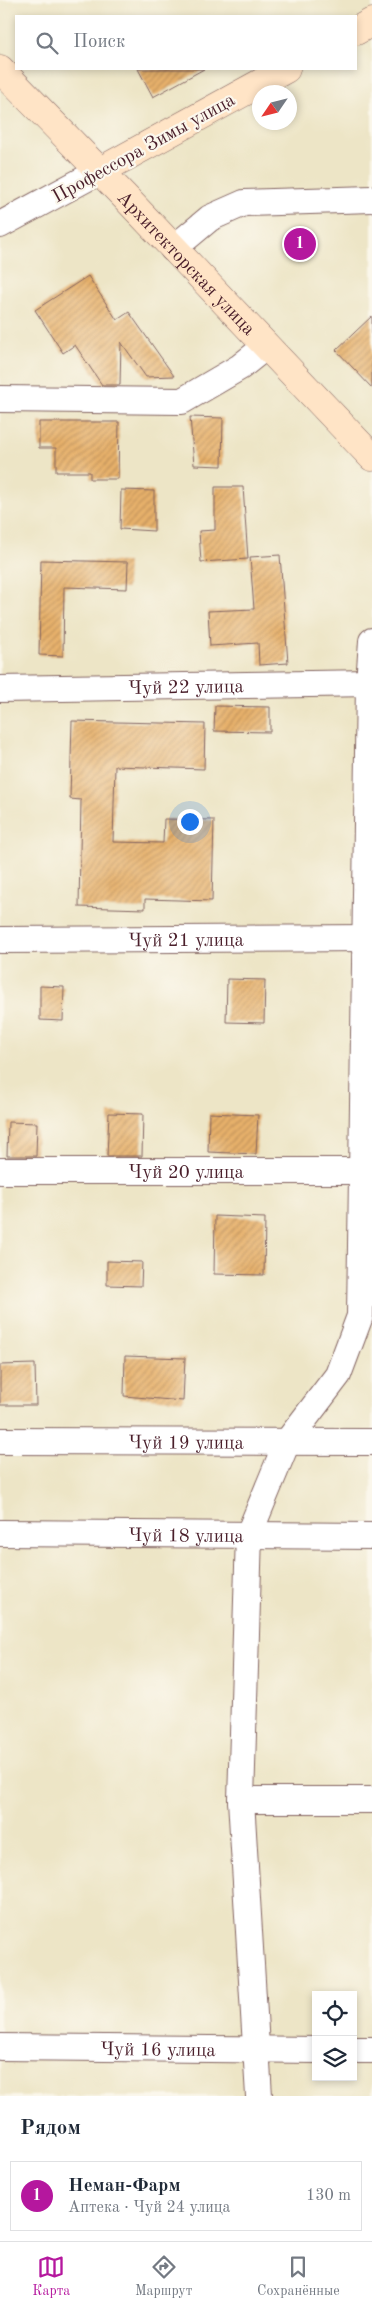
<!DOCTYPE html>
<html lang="ru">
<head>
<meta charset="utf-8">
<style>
  body { margin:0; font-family:"Old Standard TT",serif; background:#f6f6f7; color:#1f2937 }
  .controls { position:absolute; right:15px; bottom:15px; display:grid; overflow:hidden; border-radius:0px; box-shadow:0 2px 8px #0003 }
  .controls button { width:45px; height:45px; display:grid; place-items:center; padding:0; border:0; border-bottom:1px solid #e0e1e3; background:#fff; color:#1f2937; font:25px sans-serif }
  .compass { position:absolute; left:252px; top:85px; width:45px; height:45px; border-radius:50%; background:#fff; box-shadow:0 2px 8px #0003; rotate:235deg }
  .you { position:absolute; left:189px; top:821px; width:18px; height:18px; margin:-12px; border:4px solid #fff; border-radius:50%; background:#1a73e8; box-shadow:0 0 0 8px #1a73e833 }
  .badge { display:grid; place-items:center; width:32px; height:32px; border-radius:50%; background:#b5179e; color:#fff; font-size:16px; font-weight:700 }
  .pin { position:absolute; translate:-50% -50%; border:2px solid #fff; box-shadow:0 1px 5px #0006 }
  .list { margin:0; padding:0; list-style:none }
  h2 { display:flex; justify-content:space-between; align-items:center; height:65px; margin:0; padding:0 20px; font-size:21px }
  h2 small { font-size:16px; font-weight:400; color:#747a83 }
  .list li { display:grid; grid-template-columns:32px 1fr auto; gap:15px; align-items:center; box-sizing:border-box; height:70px; margin:0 10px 10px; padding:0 10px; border:1px solid #e0e1e3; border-radius:0px }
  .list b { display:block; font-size:19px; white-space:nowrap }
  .list p { margin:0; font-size:16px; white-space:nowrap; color:#747a83 }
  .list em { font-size:16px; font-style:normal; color:#747a83 }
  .icon { flex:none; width:28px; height:28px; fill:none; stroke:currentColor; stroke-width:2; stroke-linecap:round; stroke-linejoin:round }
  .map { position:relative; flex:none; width:372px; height:2096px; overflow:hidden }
  .search { position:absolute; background:#fff; box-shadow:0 2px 8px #0003; left:15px; right:15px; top:15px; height:55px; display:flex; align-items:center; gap:12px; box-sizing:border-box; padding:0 18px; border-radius:0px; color:#747a83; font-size:19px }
  .sheet { height:145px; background:#fff }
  nav { display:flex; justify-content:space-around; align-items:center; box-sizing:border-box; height:70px; border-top:1px solid #e0e1e3; background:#fff; font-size:14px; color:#747a83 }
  nav a { display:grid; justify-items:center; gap:2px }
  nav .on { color:#b5179e }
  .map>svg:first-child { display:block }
</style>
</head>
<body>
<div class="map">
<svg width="372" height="2096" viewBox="0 0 372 2096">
  <defs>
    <pattern id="building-hatch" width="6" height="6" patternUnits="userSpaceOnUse" patternTransform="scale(1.25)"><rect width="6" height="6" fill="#e7b16b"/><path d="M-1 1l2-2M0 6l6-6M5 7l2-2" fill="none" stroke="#bd8f58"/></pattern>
  </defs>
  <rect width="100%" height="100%" fill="#fbf7ec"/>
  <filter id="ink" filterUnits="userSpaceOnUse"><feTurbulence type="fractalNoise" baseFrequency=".02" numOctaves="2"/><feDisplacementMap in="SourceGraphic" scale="10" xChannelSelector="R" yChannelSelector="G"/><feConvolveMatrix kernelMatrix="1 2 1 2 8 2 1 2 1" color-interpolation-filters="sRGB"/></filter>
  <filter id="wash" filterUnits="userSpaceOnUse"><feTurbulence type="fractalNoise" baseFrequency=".0096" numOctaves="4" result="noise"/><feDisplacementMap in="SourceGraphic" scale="20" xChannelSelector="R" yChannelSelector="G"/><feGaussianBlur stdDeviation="1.12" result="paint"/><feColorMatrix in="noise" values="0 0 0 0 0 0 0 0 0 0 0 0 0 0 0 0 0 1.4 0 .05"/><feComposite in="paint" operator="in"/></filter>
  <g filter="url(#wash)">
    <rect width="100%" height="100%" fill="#ede5c6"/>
    <g id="blocks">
      <g fill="url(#building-hatch)">
        <path d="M138 69H204L153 97Z"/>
        <path d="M88 276 117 320 129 312 174 376 146 377 121 342 120 385H102L75 345 63 353 35 310Z"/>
        <path d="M372 316V388L336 350Z"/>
        <path d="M190 417 223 418 222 466 194 465Z"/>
        <path d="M39 422H119L118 479H90V472H56V448H39Z"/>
        <path d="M215 487H243L248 559 201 562 199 531 215 530Z"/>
        <path d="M121 490 154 491V531L120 529Z"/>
        <path d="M280 555 288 663 259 665 258 643 210 646 208 611 254 609 250 557Z"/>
        <path d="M41 560 128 562 127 589 64 587 63 656 39 655Z"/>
        <path d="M215 706 270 707V732L214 731Z"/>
        <path d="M72 721 205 724 204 769 115 766 113 842 163 843 164 819 214 820 212 901 145 899V909L79 907 81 800 70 799Z"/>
        <path d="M227 979 265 980 264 1023 226 1022Z"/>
        <path d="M40 986 64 987 63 1021 40 1020Z"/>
        <path d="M109 1113 143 1114 142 1156H107Z"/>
        <path d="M209 1113 258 1115 256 1154 208 1152Z"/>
        <path d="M8 1122 37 1123 36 1156H7Z"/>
        <path d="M215 1216 265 1218 264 1275 214 1274Z"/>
        <path d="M107 1261 142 1262 141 1286 107 1285Z"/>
        <path d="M125 1356 185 1358 183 1401 124 1396Z"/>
        <path d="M35 1364 36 1405H0V1365Z"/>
      </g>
    </g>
  </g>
  <g filter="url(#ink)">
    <use href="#blocks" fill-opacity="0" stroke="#836461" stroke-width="1"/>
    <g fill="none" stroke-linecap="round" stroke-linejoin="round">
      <g stroke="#836461" stroke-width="28">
        <g id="street">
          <path d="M0 225 100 171"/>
          <path d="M173 249 210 218 244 203 372 199"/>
          <path d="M0 399 182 401 240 367 265 347"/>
          <path id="s1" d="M0 689 372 683"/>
          <path id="s2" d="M0 940 372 938"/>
          <path id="s3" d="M0 1171H372"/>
          <path id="s4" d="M0 1441 372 1442"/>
          <path id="s5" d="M0 1533 372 1536"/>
          <path d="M241 1800H372"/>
          <path id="s6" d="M0 2047 316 2050"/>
          <path d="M353 2050H372"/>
          <path d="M259 2096 241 1800 249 1534 287 1442 338 1375 360 1316 369 683 372 641"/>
        </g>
      </g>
      <g stroke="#836461" stroke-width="29">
        <g id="secondary">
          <path d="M356 31 372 22"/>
          <path id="s7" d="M0 69 124 196 372 457"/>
          <path d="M100 171 286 69"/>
        </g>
      </g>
      <use href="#street" stroke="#fff" stroke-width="26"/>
      <use href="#secondary" stroke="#ffe4c6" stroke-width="28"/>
    </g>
  </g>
  <g text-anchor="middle" stroke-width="4.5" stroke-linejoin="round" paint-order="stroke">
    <g font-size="19" fill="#4a1f2b" stroke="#fbf7ec">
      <text transform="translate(143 147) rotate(-29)" y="7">Профессора Зимы улица</text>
      <text dy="7" stroke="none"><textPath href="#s7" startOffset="269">Архитекторская улица</textPath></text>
      <text dy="7" stroke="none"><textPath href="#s1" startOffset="186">Чуй 22 улица</textPath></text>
      <text dy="7" stroke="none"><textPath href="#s2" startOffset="186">Чуй 21 улица</textPath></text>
      <text dy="7" stroke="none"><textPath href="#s3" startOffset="186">Чуй 20 улица</textPath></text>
      <text dy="7" stroke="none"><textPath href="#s4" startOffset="186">Чуй 19 улица</textPath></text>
      <text dy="7" stroke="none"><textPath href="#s5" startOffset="186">Чуй 18 улица</textPath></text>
      <text dy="7" stroke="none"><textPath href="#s6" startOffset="158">Чуй 16 улица</textPath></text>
    </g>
  </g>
</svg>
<div class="controls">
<button><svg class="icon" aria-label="locate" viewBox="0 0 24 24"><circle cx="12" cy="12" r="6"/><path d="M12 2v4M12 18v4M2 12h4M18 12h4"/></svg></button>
<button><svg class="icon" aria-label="layers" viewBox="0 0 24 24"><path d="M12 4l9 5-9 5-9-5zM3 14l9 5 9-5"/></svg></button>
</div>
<svg class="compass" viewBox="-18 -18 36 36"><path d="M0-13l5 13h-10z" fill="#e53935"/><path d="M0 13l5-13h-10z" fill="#747a83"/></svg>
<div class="you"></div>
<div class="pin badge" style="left:300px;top:244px">1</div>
<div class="search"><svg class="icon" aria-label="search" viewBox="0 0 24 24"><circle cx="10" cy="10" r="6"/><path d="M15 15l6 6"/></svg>Поиск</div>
</div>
<section class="sheet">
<h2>Рядом<small></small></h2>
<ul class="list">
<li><span class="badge">1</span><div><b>Неман-Фарм</b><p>Аптека · Чуй 24 улица</p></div><em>130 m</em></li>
</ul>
</section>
<nav>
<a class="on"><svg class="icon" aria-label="map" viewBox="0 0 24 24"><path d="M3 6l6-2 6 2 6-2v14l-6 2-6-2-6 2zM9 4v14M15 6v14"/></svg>Карта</a>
<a><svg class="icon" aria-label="directions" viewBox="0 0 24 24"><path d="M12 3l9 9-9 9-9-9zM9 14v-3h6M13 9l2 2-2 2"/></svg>Маршрут</a>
<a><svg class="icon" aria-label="saved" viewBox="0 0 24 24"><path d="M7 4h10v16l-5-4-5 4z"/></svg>Сохранённые</a>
</nav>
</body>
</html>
